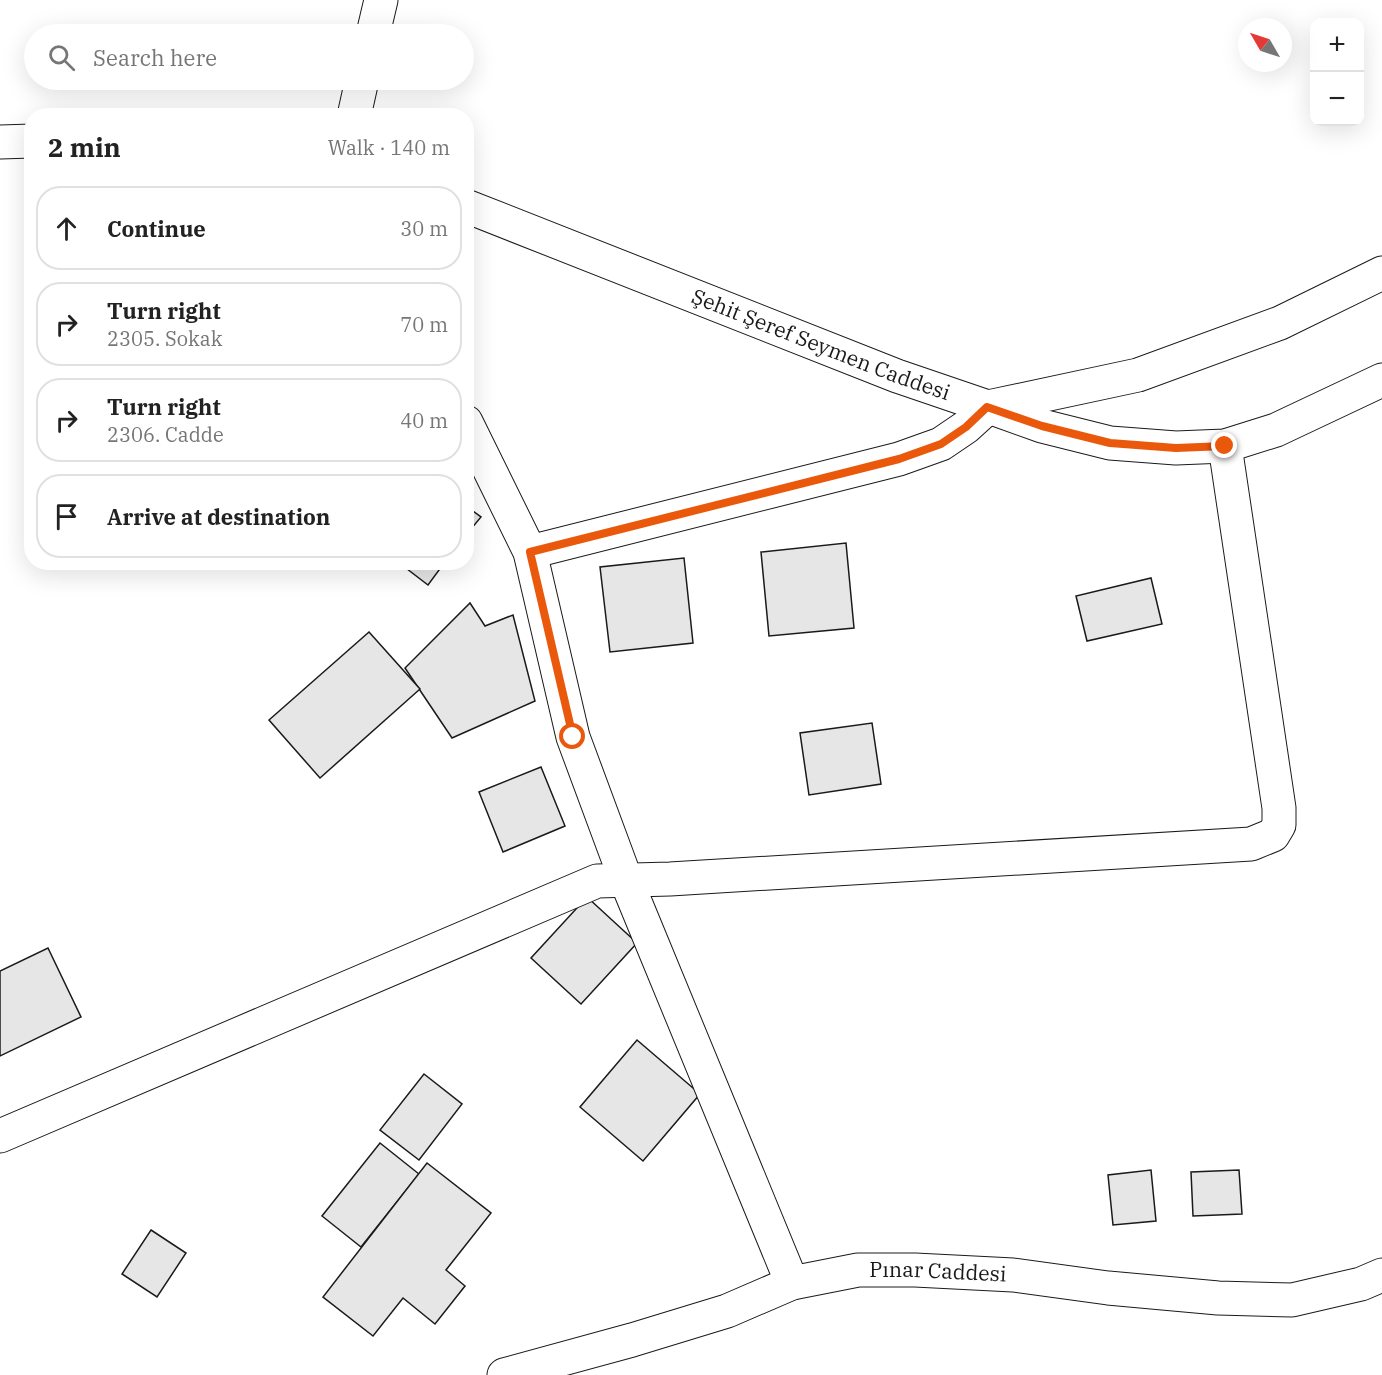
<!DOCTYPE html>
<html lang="en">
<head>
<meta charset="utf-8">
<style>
  body { margin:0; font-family:"IBM Plex Serif",serif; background:#f6f6f6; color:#222 }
  .controls { position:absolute; right:18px; top:18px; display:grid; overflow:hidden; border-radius:12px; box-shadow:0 6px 24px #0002 }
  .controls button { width:54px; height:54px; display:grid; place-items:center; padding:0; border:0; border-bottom:2px solid #e0e0e0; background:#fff; color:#222; font:30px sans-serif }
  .compass { position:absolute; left:1238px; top:18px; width:54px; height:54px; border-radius:50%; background:#fff; box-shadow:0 6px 24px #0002; rotate:309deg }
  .stop { position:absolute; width:18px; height:18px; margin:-14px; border:4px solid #ea580c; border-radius:50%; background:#fff }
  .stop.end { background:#ea580c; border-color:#fff; box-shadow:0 2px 6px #0008 }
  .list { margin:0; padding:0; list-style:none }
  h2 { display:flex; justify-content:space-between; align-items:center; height:78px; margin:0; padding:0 24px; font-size:26px }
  h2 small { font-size:20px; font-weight:400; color:#767676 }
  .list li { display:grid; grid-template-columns:39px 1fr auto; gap:18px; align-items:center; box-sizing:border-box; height:84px; margin:0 12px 12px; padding:0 12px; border:2px solid #e0e0e0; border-radius:24px }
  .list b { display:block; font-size:22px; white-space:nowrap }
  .list p { margin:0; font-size:20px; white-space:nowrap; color:#767676 }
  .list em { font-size:20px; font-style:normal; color:#767676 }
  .icon { flex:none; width:33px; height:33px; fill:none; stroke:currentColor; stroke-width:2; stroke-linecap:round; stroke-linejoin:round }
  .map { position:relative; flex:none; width:1382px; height:1375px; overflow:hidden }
  .search { position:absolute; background:#fff; box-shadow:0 6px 24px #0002; left:24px; top:24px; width:450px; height:66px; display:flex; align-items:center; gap:15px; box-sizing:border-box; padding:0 21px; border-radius:33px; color:#767676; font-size:22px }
  .panel { position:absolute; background:#fff; box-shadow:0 6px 24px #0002; left:24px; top:108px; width:450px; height:462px; border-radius:24px }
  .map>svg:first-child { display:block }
</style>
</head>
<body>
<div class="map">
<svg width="1382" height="1375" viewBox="0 0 1382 1375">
  <rect width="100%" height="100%" fill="#fff"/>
  <g fill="#e6e6e6" stroke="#1a1a1a" stroke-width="1.5">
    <path d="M466 506 481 517 466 535Z"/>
    <path d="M846 543 854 628 769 636 761 552Z"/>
    <path d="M684 558 693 643 610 652 600 567Z"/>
    <path d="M398 562H445L428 585Z"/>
    <path d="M1151 578 1162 624 1087 641 1076 596Z"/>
    <path d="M470 603 485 626 513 615 535 701 452 738 405 668Z"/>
    <path d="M369 632 420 689 320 778 269 720Z"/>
    <path d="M872 723 881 784 809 795 800 733Z"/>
    <path d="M541 767 565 826 503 852 479 792Z"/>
    <path d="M587 897 637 943 581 1004 531 958Z"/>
    <path d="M48 948 81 1017 0 1056V971Z"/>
    <path d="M637 1040 700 1094 643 1161 580 1107Z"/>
    <path d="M424 1074 462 1104 419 1160 380 1130Z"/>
    <path d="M380 1143 419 1174 361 1247 322 1216Z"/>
    <path d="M427 1163 491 1213 446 1270 465 1286 435 1324 403 1298 373 1336 323 1297Z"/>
    <path d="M1151 1170 1156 1221 1113 1225 1108 1175Z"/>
    <path d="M1239 1170 1242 1214 1193 1216 1191 1172Z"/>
    <path d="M151 1230 186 1253 157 1297 122 1274Z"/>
  </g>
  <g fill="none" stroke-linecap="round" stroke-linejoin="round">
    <g stroke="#1a1a1a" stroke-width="35">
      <g id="street">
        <path d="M373 34 381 0"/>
        <path d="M354 116 362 80"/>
        <path d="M466 422 530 552 573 737 626 880 792 1283"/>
        <path d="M530 552 899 459 941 444 966 427 988 407"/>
        <path d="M0 1136 597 881 670 879 1251 844 1273 835 1279 825V808L1225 446"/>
      </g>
    </g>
    <g stroke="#1a1a1a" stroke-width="35">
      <g id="secondary">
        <path d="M0 142 32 141"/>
        <path id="s1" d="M466 206 897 376 988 407 1138 375 1280 323 1382 273"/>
        <path d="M989 407 1042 426 1110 443 1176 448 1225 446 1276 430 1382 380"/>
        <path id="s2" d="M504 1375 632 1340 727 1311 792 1283 858 1270H915L1013 1275 1108 1288 1218 1298 1292 1300 1361 1284 1382 1275"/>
      </g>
    </g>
    <use href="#street" stroke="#fff" stroke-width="33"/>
    <use href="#secondary" stroke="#fff" stroke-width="33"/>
  </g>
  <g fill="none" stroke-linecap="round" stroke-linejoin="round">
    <path stroke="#ea580c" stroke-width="8" d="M573 737 530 552 899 459 941 444 966 427 987 407 1042 426 1110 443 1176 448 1225 446"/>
  </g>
  <g text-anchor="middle" stroke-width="4.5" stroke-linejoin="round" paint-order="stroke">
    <g font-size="21" fill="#1a1a1a" stroke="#fff">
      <text dy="7" stroke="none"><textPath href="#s1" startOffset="381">Şehit Şeref Seymen Caddesi</textPath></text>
      <text dy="7" stroke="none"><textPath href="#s2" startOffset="450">Pınar Caddesi</textPath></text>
    </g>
  </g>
</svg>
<div class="controls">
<button>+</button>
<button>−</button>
</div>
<svg class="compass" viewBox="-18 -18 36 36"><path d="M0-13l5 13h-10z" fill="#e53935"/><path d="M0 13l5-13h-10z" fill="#767676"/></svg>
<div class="stop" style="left:573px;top:737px"></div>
<div class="stop end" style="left:1225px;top:446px"></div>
<div class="search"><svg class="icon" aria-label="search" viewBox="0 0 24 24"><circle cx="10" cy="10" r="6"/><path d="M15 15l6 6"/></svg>Search here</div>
<section class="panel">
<h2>2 min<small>Walk · 140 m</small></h2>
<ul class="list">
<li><svg class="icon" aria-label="ahead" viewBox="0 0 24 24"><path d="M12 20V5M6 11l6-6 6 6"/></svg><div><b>Continue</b></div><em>30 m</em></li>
<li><svg class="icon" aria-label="right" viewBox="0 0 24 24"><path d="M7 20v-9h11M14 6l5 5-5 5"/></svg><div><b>Turn right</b><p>2305. Sokak</p></div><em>70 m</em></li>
<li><svg class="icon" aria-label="right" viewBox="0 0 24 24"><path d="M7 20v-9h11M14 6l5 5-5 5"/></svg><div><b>Turn right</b><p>2306. Cadde</p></div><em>40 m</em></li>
<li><svg class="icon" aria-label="arrive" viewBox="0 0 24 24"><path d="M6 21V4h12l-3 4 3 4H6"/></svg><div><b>Arrive at destination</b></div></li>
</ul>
</section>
</div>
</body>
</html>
